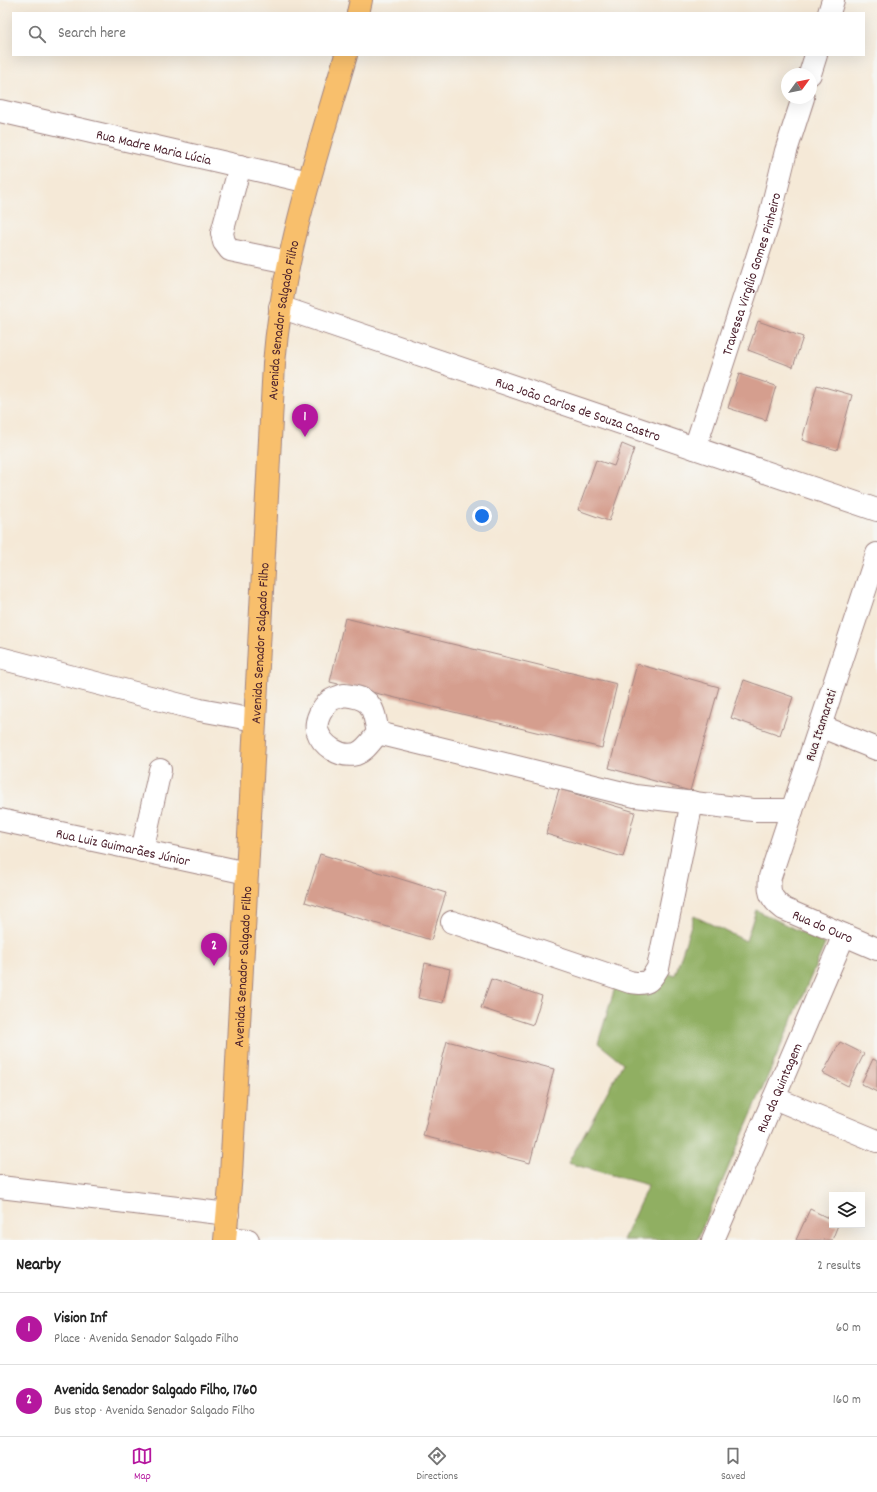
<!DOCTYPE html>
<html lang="en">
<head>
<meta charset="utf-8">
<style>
  body { margin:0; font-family:Dekko,sans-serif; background:#f6f6f6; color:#222 }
  .controls { position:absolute; right:12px; bottom:12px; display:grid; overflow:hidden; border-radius:0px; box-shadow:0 4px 16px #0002 }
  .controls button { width:36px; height:36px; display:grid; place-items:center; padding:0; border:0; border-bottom:1px solid #e0e0e0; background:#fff; color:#222; font:20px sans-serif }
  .compass { position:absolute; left:781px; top:68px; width:36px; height:36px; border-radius:50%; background:#fff; box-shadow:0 4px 16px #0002; rotate:57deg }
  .you { position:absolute; left:482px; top:516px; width:14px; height:14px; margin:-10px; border:3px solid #fff; border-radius:50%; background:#1a73e8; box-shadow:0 0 0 6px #1a73e833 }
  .badge { display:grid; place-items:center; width:26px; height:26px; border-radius:50%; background:#b5179e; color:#fff; font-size:13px; font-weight:700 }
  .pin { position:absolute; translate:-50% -33px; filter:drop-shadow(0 1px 2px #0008) }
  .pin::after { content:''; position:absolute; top:21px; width:14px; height:12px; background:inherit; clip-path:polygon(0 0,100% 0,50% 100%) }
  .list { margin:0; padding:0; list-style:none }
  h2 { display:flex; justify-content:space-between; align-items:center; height:52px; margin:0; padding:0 16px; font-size:17px }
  h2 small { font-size:13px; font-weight:400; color:#767676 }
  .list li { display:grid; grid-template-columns:26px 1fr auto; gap:12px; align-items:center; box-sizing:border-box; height:72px; padding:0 16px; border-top:1px solid #e0e0e0 }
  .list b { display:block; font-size:15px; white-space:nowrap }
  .list p { margin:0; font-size:13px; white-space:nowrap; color:#767676 }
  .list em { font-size:13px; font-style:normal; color:#767676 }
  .icon { flex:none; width:22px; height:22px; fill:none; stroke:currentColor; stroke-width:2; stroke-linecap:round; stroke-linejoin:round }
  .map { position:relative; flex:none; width:877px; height:1240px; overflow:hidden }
  .search { position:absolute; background:#fff; box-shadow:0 4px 16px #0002; left:12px; right:12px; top:12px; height:44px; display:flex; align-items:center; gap:10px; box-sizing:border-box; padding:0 14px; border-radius:0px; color:#767676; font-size:15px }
  .sheet { height:196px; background:#fff }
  nav { display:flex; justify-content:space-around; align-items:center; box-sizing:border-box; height:56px; border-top:1px solid #e0e0e0; background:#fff; font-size:11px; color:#767676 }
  nav a { display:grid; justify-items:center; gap:2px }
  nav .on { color:#b5179e }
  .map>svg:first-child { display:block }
</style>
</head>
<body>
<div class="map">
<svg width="877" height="1240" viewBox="0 0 877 1240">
  <rect width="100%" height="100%" fill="#f6f6f2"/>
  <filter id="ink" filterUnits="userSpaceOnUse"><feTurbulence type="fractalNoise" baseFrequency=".025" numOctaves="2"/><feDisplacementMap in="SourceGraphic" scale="8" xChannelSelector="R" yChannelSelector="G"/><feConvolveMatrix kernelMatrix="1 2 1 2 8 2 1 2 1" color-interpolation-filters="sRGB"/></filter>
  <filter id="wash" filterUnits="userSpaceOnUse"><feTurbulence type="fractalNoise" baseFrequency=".012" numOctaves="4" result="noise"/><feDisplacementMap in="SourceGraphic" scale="16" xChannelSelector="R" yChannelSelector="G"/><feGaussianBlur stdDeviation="0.9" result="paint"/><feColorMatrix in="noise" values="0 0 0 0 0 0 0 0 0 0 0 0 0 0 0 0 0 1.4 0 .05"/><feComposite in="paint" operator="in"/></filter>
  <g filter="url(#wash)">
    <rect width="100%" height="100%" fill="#f5e9d7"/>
    <path fill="#90af62" stroke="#6d6746" d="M756 910 825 944 697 1240H623L648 1185 568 1163 623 1063 598 1043 616 984 662 971 675 975 694 916 746 941Z"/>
    <g id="blocks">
      <g fill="#d59e8e">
        <path d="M758 321 803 337 793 367 748 350Z"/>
        <path d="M739 374 776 386 766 420 728 408Z"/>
        <path d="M817 385 852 395 837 450 802 440Z"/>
        <path d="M622 444 634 449 609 521 578 510 596 460 614 466Z"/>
        <path d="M345 618 617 684 602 748 330 682Z"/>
        <path d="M637 664 719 687 690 791 609 768Z"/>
        <path d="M744 680 793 697 780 735 731 718Z"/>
        <path d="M559 789 635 812 623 857 546 834Z"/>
        <path d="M320 854 446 893 431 940 305 902Z"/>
        <path d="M425 963 450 969 443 1003 418 998Z"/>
        <path d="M491 979 542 996 533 1025 481 1008Z"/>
        <path d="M447 1041 554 1069 530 1163 423 1136Z"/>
        <path d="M840 1042 864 1054 848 1086 823 1073Z"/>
        <path d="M873 1059 877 1061V1092L861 1084Z"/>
        <path d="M810 1209 832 1220V1225H838L832 1240H796Z"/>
      </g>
    </g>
  </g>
  <g filter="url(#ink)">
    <use href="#blocks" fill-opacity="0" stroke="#a08481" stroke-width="1"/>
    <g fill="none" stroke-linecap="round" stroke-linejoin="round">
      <g stroke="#a08481" stroke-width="24">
        <g id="minor">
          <path d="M829 13 833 0"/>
          <path d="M810 74 816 55"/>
          <path id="s1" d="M0 111 309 182"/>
          <path d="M240 166 222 233 224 242 230 250 288 262"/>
          <path id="s2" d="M280 307 877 510"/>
          <path id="s3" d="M695 448 768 224 786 151 803 98"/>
          <path id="s4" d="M877 554 770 877C768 893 771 899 784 909L877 949"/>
          <path d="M0 658 200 710 255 720"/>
          <path d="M344 695C372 698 373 706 378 733 372 740 365 751 356 754 340 758 322 746 317 730 315 720 322 707 330 701 333 698 339 697 344 695Z"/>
          <path d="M820 726 877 749"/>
          <path d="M378 733 635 796 753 810H792"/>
          <path id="s5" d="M0 820 247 873"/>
          <path d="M142 851 160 770"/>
          <path d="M452 922 630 982C647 985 650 982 658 968L692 802"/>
          <path d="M774 1098 877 1141"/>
          <path d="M0 1187 228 1214"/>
          <path d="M226 1238 248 1240"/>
          <path id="s6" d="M713 1240 844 935"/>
        </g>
      </g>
      <g stroke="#a08481" stroke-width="24">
        <g id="major">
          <path d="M358 13 361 0"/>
          <path id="s7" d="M225 1240 231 1175 274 364C282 258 316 157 346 55"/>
        </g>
      </g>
      <use href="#minor" stroke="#fff" stroke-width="22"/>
      <use href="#major" stroke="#f8bf6c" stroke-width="22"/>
    </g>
  </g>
  <g text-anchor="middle" stroke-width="3" stroke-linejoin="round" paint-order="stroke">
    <g font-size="14" fill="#4a1f2b" stroke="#f6f6f2">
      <text dy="5" stroke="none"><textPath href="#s1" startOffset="158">Rua Madre Maria Lúcia</textPath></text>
      <text dy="5" stroke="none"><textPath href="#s3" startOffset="183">Travessa Virgílio Gomes Pinheiro</textPath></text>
      <text dy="5" stroke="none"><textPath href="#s7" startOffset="922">Avenida Senador Salgado Filho</textPath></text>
      <text dy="5" stroke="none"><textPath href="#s2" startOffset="315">Rua João Carlos de Souza Castro</textPath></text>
      <text dy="5" stroke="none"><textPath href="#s7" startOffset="598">Avenida Senador Salgado Filho</textPath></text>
      <text transform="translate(820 725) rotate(-72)" y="5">Rua Itamarati</text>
      <text dy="5" stroke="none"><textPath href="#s5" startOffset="126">Rua Luiz Guimarães Júnior</textPath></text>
      <text dy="5" stroke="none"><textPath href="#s4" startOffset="420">Rua do Ouro</textPath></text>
      <text dy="5" stroke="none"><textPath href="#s7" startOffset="274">Avenida Senador Salgado Filho</textPath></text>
      <text dy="5" stroke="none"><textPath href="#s6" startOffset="166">Rua da Quintagem</textPath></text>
    </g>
  </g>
</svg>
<div class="controls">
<button><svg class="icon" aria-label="layers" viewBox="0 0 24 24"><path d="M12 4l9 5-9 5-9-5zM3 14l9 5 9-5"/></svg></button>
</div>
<svg class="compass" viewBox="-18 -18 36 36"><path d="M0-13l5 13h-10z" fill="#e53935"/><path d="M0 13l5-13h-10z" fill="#767676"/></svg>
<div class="you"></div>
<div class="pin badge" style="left:305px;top:437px">1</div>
<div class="pin badge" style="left:214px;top:966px">2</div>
<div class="search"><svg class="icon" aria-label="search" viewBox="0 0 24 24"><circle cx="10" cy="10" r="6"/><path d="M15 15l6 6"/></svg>Search here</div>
</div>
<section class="sheet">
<h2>Nearby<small>2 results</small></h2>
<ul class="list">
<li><span class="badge">1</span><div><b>Vision Inf</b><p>Place · Avenida Senador Salgado Filho</p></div><em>60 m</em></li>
<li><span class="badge">2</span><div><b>Avenida Senador Salgado Filho, 1760</b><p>Bus stop · Avenida Senador Salgado Filho</p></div><em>160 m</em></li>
</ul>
</section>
<nav>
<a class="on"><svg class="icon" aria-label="map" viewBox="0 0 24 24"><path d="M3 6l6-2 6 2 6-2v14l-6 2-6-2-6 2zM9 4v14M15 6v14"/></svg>Map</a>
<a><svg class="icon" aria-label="directions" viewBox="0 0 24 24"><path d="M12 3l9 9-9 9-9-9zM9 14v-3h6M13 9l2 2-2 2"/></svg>Directions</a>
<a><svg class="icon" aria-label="saved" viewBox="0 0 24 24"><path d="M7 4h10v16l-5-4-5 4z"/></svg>Saved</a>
</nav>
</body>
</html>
